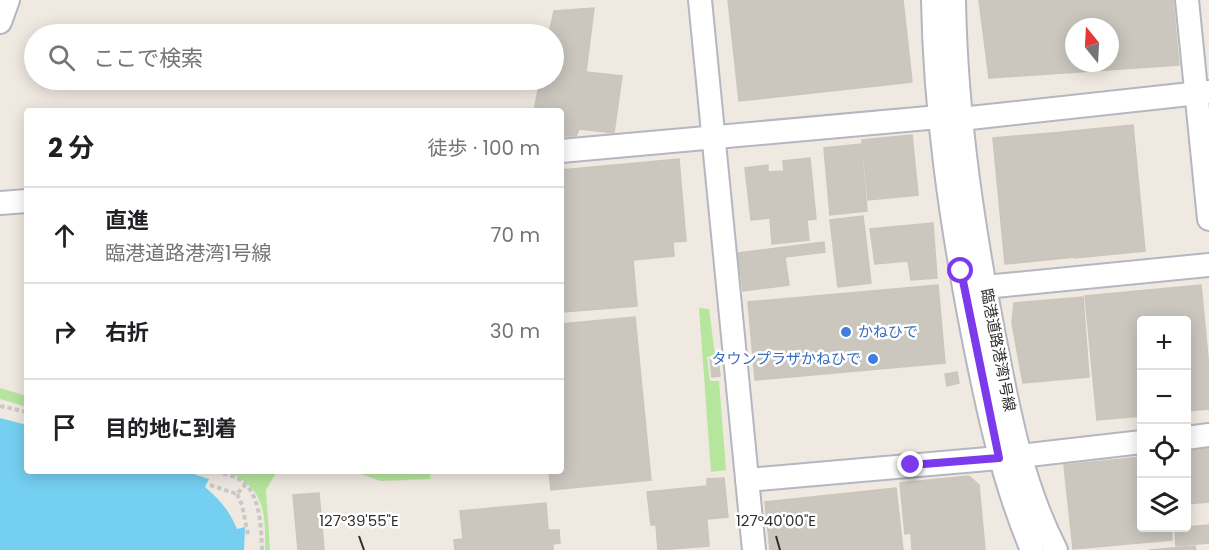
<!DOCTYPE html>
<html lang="ja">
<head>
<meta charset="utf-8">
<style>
  body { margin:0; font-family:Poppins,"Noto Sans JP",sans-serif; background:#f6f6f6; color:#202124 }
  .controls { position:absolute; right:18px; bottom:18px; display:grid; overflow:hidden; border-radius:6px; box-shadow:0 3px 15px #0003 }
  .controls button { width:54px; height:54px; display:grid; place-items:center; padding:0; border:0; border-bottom:2px solid #e0e0e0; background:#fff; color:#202124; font:30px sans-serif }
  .compass { position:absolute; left:1065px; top:18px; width:54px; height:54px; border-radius:50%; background:#fff; box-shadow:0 3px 15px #0003; rotate:342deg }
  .stop { position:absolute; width:18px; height:18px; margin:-14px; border:4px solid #7c3aed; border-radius:50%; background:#fff }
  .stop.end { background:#7c3aed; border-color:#fff; box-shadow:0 2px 6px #0008 }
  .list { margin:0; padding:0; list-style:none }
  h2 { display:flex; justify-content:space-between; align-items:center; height:78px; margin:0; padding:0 24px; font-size:26px }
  h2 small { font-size:20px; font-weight:400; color:#757577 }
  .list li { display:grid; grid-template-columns:39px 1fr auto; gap:18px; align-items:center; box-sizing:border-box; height:96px; padding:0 24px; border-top:2px solid #e0e0e0 }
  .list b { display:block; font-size:22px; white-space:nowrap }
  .list p { margin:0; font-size:20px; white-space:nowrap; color:#757577 }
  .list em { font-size:20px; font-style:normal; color:#757577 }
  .icon { flex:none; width:33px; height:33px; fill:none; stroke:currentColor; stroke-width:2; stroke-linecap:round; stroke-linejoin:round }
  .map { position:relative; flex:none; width:1209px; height:550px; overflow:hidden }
  .search { position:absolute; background:#fff; box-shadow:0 3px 15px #0003; left:24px; top:24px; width:540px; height:66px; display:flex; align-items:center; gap:15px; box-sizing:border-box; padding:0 21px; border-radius:33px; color:#757577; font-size:22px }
  .panel { position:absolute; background:#fff; box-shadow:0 3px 15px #0003; left:24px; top:108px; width:540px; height:366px; border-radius:6px }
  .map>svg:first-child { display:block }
</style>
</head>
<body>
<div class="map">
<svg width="1209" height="550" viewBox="0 0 1209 550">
  <rect width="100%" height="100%" fill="#efe9e1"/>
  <g fill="#b6e59e">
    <path d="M699 308 709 309 715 355 707 357 710 381H719L726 470 711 472Z"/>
    <path d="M0 388 27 396V407L0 399Z"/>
    <path d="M225 471H277L266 490 270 550H265C266 512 264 486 225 471Z"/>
    <path d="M352 471H429L431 479 381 481Z"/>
  </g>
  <path fill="#75cff0" d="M0 418 27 425V471H184L209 479 205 487C220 500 229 510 237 529L245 527 244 550H0Z"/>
  <g fill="#cbc7bf" stroke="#cbc5ba" stroke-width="1.5" fill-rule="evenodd">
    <path d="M728 0H903L912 82 739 101Z"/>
    <path d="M979 0H1173L1179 65 989 78ZM1074 27H1110V63H1074Z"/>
    <path d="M594 8 586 72 622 76 614 133 579 129 576 136H561V111H534L540 80H554V34H549L554 11Z"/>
    <path d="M1133 125 1145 251 1075 258 1063 132Z"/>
    <path d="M1063 132 1075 257 1005 264 993 138Z"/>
    <path d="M912 135 918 195 868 200 862 140Z"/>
    <path d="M861 144 867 211 830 215 824 148Z"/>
    <path d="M810 158 816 219 807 220 809 240 772 244 770 218 751 220 745 168 768 165V172L784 171 783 161Z"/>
    <path d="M679 159 686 241 673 242 674 256 633 260 637 306 563 312 561 298V170Z"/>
    <path d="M863 216 871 283 838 287 830 220Z"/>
    <path d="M933 223 937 278 911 280 908 261 875 264 870 229Z"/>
    <path d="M824 242 825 252 785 257 789 285 743 291 738 253Z"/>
    <path d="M938 285 945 363 755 380 748 302Z"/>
    <path d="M1201 285 1209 367V409L1186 411V320H1142V416L1097 420 1085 296Z"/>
    <path d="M1083 297 1089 377 1023 383 1012 323 1014 303Z"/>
    <path d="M635 317 651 480 551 490 549 471H561V324Z"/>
    <path d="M718 358 720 376 712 377 710 359Z"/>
    <path d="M957 372 959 383 947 386 945 374Z"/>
    <path d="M1209 448V502L1186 504V451Z"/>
    <path d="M1142 457V528H1171L1172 540 1073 549 1064 465Z"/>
    <path d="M969 476 979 485 985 550H912L911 533 905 534 900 483Z"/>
    <path d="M724 478 728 517 708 519 706 509 709 546 658 550 656 525H651L647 492 707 486V479Z"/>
    <path d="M896 488 903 550H770L765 502Z"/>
    <path d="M319 493 324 550H298L293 495Z"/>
    <path d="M546 503 548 530H559L560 543 553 544V550H455L454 540 463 539 460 511Z"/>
    <path d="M1209 525V543L1176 546 1175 528Z"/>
    <path d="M1195 546 1196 550H1149Z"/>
  </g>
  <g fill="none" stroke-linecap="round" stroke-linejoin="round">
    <g stroke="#b4b7c1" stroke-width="26">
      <g id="minor">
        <path d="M700 0 754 550"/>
        <path d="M933 0C935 112 951 221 972 330 987 406 1002 479 1032 550"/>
        <path d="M954 0C956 118 974 235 997 351 1010 419 1024 488 1056 550"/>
        <path d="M1187 0 1209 219"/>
        <path d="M0 22 8 0"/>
        <path d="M961 119 1209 92"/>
        <path d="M561 151 939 117"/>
        <path d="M0 203 27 201"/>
        <path d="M985 287 1209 265"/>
        <path d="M1186 438 1209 435"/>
        <path d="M1020 456 1142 442"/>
        <path d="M747 480 999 458"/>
      </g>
    </g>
    <g stroke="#c9c9c9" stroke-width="4" stroke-dasharray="4.5 3" stroke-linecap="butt">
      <path d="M0 406 27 412"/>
      <path d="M216 471C223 474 232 475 239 479 261 492 261 528 262 550"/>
      <path d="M210 485 237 494 245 485"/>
      <path d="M237 494 242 505 248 535"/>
    </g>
    <use href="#minor" stroke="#fff" stroke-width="22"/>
  </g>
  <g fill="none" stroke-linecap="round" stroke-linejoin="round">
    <path stroke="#7c3aed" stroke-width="8" d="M911 465 999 458 961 271"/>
  </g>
  <path fill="none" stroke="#2e2e2e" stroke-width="2" d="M359 536 364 550M776 536 780 550"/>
  <g fill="#3f7fe0" stroke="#fff" stroke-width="2">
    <circle cx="846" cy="332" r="6"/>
    <circle cx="873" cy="359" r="6"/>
  </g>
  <g text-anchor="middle" stroke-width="5" stroke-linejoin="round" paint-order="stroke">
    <g font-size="15" fill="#366cbe" stroke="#fff" text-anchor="start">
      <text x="858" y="337">かねひで</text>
      <text x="861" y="364" text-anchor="end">タウンプラザかねひで</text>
    </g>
    <g font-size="15" fill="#2e2e2e" stroke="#fff">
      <text transform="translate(998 350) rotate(79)" y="5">臨港道路港湾1号線</text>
    </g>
  </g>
  <g font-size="15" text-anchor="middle" fill="#2e2e2e" stroke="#fff" stroke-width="5" stroke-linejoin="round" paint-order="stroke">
    <text x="359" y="526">127°39'55"E</text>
    <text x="776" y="526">127°40'00"E</text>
  </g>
</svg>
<div class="controls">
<button>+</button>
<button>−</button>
<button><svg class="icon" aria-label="locate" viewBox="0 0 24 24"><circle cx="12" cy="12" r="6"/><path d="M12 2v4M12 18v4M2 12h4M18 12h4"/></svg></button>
<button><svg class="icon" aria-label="layers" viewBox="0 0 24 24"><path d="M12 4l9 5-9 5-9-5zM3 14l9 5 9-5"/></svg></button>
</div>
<svg class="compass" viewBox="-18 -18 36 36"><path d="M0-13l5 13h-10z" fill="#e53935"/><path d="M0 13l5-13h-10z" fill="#757577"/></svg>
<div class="stop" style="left:961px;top:271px"></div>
<div class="stop end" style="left:911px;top:465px"></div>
<div class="search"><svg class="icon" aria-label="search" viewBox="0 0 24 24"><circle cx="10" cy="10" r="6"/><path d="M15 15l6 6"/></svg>ここで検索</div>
<section class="panel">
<h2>2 分<small>徒歩 · 100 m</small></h2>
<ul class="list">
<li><svg class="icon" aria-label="ahead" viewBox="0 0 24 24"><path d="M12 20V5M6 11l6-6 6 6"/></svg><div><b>直進</b><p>臨港道路港湾1号線</p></div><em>70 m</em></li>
<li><svg class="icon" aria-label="right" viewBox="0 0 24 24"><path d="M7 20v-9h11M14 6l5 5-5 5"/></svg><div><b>右折</b></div><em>30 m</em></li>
<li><svg class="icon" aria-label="arrive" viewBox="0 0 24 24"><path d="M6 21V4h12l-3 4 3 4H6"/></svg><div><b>目的地に到着</b></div></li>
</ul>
</section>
</div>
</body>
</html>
